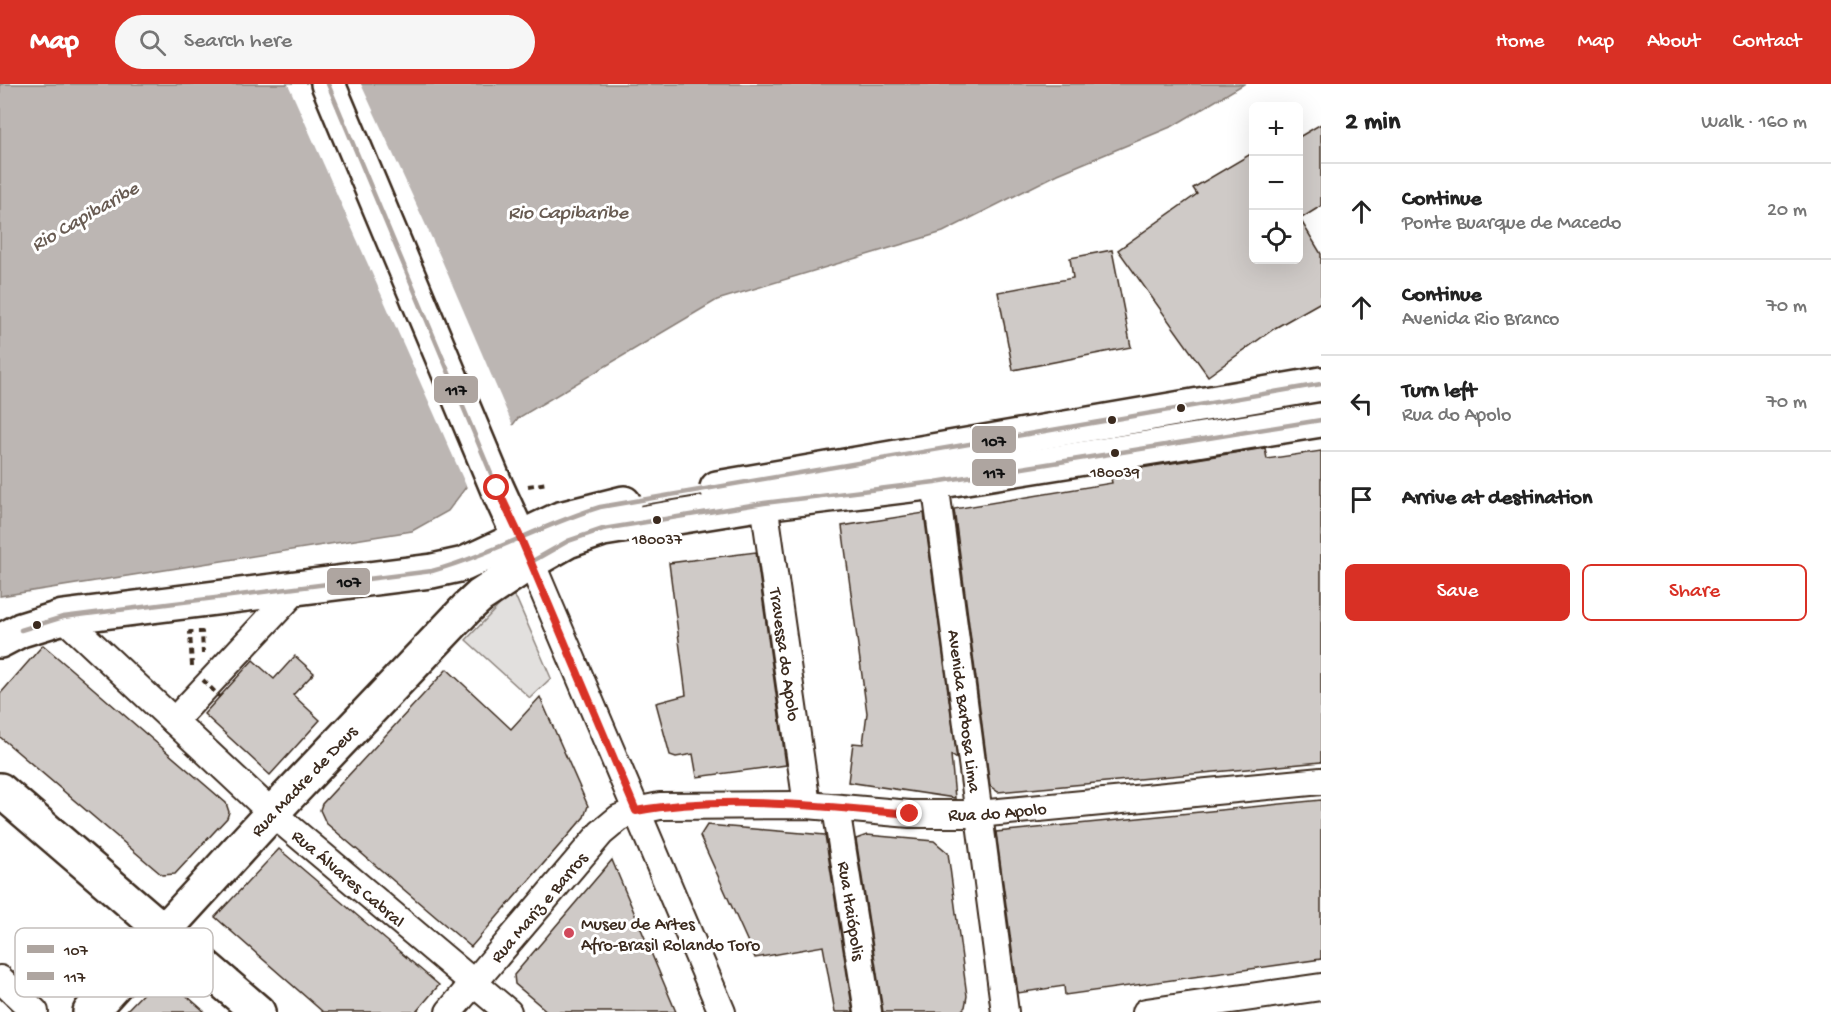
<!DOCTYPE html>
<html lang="en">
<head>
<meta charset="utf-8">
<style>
  body { margin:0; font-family:"Gochi Hand",sans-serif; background:#f6f6f6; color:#222 }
  .controls { position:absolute; right:18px; top:18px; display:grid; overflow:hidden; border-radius:9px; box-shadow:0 6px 24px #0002 }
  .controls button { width:54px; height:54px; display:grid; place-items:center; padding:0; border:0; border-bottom:2px solid #e0e0e0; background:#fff; color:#222; font:30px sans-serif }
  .stop { position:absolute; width:18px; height:18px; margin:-14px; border:4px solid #d93025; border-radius:50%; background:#fff }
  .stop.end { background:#d93025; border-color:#fff; box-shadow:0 2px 6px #0008 }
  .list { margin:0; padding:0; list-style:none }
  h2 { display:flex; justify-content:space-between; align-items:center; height:78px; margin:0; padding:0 24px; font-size:26px }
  h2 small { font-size:20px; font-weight:400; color:#767676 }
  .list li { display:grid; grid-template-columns:39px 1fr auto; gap:18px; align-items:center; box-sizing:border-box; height:96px; padding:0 24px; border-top:2px solid #e0e0e0 }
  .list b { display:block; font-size:22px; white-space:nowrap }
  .list p { margin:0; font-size:20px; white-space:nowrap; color:#767676 }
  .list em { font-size:20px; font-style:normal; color:#767676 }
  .actions { display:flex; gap:12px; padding:18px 24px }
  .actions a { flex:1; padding:14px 0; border:2px solid #d93025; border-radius:9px; text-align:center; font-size:21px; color:#d93025 }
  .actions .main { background:#d93025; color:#fff }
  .icon { flex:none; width:33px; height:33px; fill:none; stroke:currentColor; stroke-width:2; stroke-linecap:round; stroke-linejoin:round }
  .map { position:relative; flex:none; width:1321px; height:928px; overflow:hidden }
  header { display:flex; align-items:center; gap:36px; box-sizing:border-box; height:84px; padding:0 30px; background:#d93025; color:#fff }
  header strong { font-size:28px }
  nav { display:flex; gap:33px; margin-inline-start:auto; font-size:21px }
  .search { width:420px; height:54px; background:#f6f6f6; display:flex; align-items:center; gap:15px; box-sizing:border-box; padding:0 21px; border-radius:33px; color:#767676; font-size:22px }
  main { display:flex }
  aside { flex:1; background:#fff }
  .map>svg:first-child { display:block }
</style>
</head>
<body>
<header>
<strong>Map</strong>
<div class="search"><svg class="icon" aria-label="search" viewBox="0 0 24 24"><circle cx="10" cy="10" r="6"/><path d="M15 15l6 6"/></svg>Search here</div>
<nav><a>Home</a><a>Map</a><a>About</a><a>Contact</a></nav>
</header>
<main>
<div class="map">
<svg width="1321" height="928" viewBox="0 0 1321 928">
  <rect width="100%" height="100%" fill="#fff"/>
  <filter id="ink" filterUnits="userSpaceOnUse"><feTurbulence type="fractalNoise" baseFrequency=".0167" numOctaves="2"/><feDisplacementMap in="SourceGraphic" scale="12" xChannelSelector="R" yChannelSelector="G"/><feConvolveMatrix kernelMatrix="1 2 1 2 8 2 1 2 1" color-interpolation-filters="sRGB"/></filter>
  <g filter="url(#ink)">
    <path fill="#e2e0de" stroke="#8e857e" stroke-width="1.5" d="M508 512H514L517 516 551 594 530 614 466 556Z"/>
    <path fill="#bcb6b3" stroke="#887e77" stroke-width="1.5" d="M0 0H1244L1173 42 1058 90 943 148 717 216 518 334 448 427 412 447 0 512Z"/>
    <path fill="#fff" d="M288 0H361L440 172 514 344 468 406Z"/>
    <g fill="#cfcac7" stroke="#3b2a1e" stroke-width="1.5">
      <path d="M1321 40V122L1300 135 1321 170V218L1275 244 1208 292 1118 166 1197 110 1193 104 1254 68V176H1299V53Z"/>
      <path d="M1112 166 1131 263 1013 286 998 208 1073 194 1070 174Z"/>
      <path d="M1265 364 1267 375 1321 367V678L998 708 990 702 954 425 1112 399 1110 389Z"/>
      <path d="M924 429 957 675 951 671 955 714 848 698 853 659 863 660 867 629 842 442Z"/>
      <path d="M756 468 786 681 697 693 693 670 676 673 670 671 656 619 686 611 669 479Z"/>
      <path d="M43 561 226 719 229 728 227 734 175 790 162 791 0 653V610Z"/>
      <path d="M295 572 314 589 293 611 320 636 270 691 204 630 253 576 274 595Z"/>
      <path d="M447 585 511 645 540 613 588 722 584 733 471 863 326 739 320 726 322 720Z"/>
      <path d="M1321 716V875L1065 911 1064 902 1018 909 996 748Z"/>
      <path d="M707 741 825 751 853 928H835L823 862 755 874 700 752Z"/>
      <path d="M867 751 934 757 948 769 967 912 965 923 960 928H883L856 755Z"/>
      <path d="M279 765 439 901 416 928H323L215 833Z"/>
      <path d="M612 776 676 928H548L515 900 514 891Z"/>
      <path d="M162 890 205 928H125Z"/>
    </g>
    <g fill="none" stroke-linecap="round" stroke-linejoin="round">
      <g stroke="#3b2a1e" stroke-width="30">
        <g id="minor">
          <path id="s1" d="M935 398 1005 928"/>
          <path id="s2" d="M764 419 807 721"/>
          <path d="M531 478 722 928"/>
          <path id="s3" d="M63 533 272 729 508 928"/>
          <path d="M174 637 297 505"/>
          <path id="s4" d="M836 724 868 928"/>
          <path d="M0 895 35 928"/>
          <path id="s5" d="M449 928 601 749 619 734 636 727 660 722 807 721 910 730H978L1321 697"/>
          <path d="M1146 928 1321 903"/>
        </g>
      </g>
      <g stroke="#3b2a1e" stroke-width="38">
        <g id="major">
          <path d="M328 0 497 404 529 474"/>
          <path d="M717 404 1321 300"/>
          <path d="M0 557 21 546 63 533 432 487 464 480 560 435 624 419"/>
          <path d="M0 706 258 928"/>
          <path id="s6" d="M90 928 272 729 467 524 480 512 531 478 568 457 603 445 764 419 935 398 1321 336"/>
        </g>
      </g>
      <g stroke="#3b2a1e" stroke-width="4" stroke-dasharray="6 4.5" stroke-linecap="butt">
        <path d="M528 402 548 399"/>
        <path d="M192 582 190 548H202L203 570"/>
      </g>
      <use href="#minor" stroke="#fff" stroke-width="26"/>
      <use href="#major" stroke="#fff" stroke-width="33"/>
      <path stroke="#3b2a1e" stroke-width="4" stroke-dasharray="6 4.5" stroke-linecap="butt" d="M203 596 220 613"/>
      <g stroke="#fff" stroke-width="9">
        <path id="bus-1" d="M21 546 63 533 432 487C490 471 542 441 600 423L1321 300"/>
      </g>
      <g stroke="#fff" stroke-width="9">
        <path id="bus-2" d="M328 0 497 404 531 478 568 457 603 445 764 419 935 398 1321 336"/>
      </g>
      <use href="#bus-1" stroke="#aea5a0" stroke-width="4.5"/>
      <use href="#bus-2" stroke="#aea5a0" stroke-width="4.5"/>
    </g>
  </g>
  <g fill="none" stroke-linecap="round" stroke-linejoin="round" filter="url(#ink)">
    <path stroke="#d93025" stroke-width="8" d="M497 404 521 455 636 727C724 711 822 722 910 730"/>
  </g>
  <g fill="#3b2a1e" stroke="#fff" stroke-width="2">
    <circle cx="1181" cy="324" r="5"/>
    <circle cx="1112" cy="336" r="5"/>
    <circle cx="1115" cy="369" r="5"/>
    <circle cx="657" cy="436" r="5"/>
    <circle cx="37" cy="541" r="5"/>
  </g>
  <circle fill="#d1495b" stroke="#fff" stroke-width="2" cx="569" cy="849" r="6"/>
  <g text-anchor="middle" stroke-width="6" stroke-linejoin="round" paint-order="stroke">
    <g font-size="16" fill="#3b2a1e" stroke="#fff">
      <text x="1115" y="393">180039</text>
      <text x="657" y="460">180037</text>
    </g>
    <g font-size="18" fill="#3b2a1e" stroke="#fff">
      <text dy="6" stroke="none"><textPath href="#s2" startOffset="153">Travessa do Apolo</textPath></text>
      <text dy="6" stroke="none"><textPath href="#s1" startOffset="231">Avenida Barbosa Lima</textPath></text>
      <text dy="6" stroke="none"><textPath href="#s6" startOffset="315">Rua Madre de Deus</textPath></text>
      <text dy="6" stroke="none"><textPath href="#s5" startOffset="639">Rua do Apolo</textPath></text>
      <text dy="6" stroke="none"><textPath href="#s3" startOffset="387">Rua Álvares Cabral</textPath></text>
      <text dy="6" stroke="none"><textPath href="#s5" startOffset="138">Rua Mariz e Barros</textPath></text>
      <text dy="6" stroke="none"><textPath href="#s4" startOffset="104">Rua Itaiópolis</textPath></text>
    </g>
    <g font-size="18" fill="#3b2a1e" stroke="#fff" text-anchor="start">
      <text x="581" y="845">Museu de Artes<tspan x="581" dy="21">Afro-Brasil Rolando Toro</tspan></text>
    </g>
    <g font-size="20" font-style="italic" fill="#685b52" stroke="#fff">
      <text x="568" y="134">Rio Capibaribe</text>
      <text transform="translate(84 131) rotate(-30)" y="7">Rio Capibaribe</text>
    </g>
  </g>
  <rect x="15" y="844" width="198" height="69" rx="9" fill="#fff" stroke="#c4bfbc" stroke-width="1.5"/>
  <rect x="27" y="861" width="27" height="8" fill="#aea5a0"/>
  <rect x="27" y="888" width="27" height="8" fill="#aea5a0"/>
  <g font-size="16" fill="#3b2a1e">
    <text x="64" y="871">107</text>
    <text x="64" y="898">117</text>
  </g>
  <g stroke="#fff" stroke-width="2">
    <rect x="433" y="291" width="46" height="29" rx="6" fill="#aea5a0"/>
    <rect x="971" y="341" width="46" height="29" rx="6" fill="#aea5a0"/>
    <rect x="971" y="374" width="46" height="29" rx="6" fill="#aea5a0"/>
    <rect x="326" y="483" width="45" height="29" rx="6" fill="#aea5a0"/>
  </g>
  <g font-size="16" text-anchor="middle" font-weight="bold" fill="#111">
    <text x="456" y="311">117</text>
    <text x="994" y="362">107</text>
    <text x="994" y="394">117</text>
    <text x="349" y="503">107</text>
  </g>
</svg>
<div class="controls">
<button>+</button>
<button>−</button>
<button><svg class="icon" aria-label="locate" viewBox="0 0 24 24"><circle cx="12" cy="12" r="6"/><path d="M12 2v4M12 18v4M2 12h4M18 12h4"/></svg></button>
</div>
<div class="stop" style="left:497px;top:404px"></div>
<div class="stop end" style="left:910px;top:730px"></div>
</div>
<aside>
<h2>2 min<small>Walk · 160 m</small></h2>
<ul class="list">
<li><svg class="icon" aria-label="ahead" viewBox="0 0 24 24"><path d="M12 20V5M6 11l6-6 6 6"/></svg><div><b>Continue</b><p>Ponte Buarque de Macedo</p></div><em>20 m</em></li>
<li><svg class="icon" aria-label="ahead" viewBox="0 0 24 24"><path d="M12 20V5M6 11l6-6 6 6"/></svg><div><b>Continue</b><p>Avenida Rio Branco</p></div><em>70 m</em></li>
<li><svg class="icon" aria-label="left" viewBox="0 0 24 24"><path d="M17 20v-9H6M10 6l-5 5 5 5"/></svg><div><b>Turn left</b><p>Rua do Apolo</p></div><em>70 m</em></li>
<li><svg class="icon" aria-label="arrive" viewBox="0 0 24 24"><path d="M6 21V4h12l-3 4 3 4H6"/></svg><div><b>Arrive at destination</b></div></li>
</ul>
<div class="actions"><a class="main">Save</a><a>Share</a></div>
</aside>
</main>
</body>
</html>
